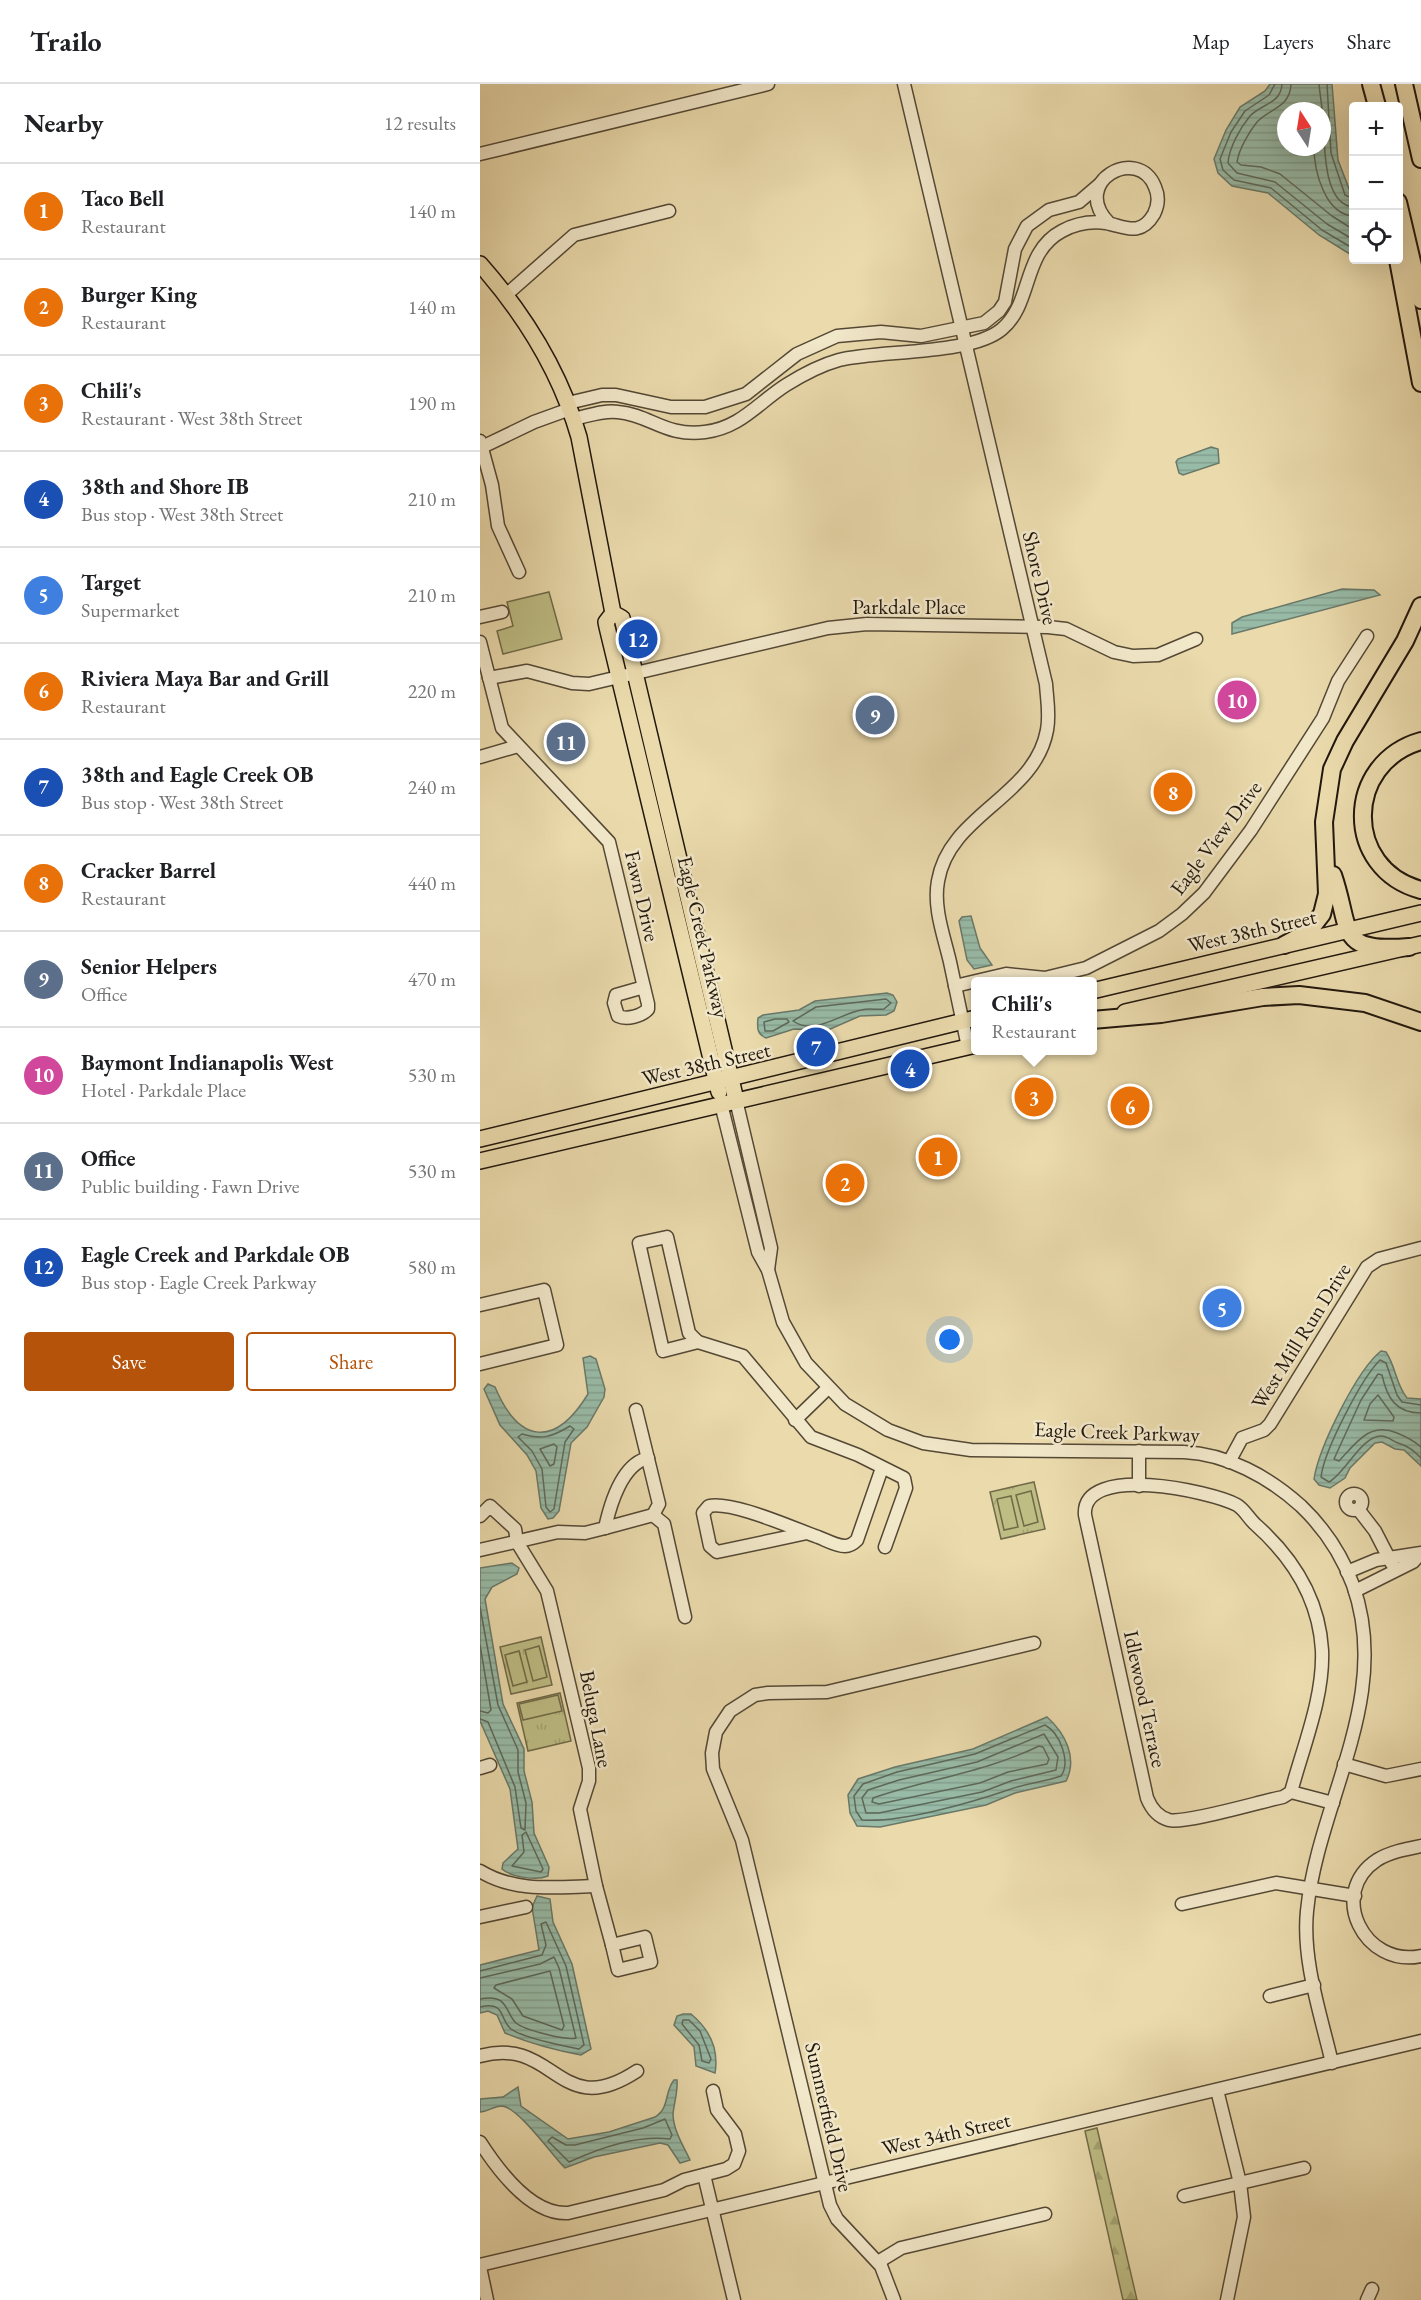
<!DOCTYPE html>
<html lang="en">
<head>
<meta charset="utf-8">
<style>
  body { margin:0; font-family:"EB Garamond",serif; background:#f2f2f2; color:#202124 }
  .controls { position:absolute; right:18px; top:18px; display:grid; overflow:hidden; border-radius:6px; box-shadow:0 6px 24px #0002 }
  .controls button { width:54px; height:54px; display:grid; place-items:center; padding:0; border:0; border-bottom:2px solid #e0e0e0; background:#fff; color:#202124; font:30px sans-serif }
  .compass { position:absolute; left:797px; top:18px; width:54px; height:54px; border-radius:50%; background:#fff; box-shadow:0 6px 24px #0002; rotate:348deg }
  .you { position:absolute; left:470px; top:1256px; width:21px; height:21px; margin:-15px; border:4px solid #fff; border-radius:50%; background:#1a73e8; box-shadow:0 0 0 9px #1a73e833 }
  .badge { display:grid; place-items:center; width:39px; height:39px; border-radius:50%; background:#b45309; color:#fff; font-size:20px; font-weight:700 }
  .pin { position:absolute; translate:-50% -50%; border:3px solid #fff; box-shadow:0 2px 6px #0006 }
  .popup { position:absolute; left:491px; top:893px; width:126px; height:78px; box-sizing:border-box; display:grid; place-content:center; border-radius:6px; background:#fff; filter:drop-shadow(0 2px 4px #0005); font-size:20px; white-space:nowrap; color:#757577 }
  .popup b { font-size:22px; color:#202124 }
  .popup::after { content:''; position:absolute; left:50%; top:100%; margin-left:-12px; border:12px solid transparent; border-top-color:#fff }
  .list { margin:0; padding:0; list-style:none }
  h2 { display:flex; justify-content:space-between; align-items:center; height:78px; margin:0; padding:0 24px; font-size:26px }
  h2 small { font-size:20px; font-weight:400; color:#757577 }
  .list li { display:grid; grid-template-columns:39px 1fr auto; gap:18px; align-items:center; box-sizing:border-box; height:96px; padding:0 24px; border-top:2px solid #e0e0e0 }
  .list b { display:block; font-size:22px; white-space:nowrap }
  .list p { margin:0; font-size:20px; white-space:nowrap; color:#757577 }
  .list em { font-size:20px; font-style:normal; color:#757577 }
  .actions { display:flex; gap:12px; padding:18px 24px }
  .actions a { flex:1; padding:14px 0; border:2px solid #b45309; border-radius:6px; text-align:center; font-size:21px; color:#b45309 }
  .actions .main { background:#b45309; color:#fff }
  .icon { flex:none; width:33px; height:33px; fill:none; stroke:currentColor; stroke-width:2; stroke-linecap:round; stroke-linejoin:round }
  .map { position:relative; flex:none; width:941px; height:2216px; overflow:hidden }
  header { display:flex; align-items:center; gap:36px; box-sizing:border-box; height:84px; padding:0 30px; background:#fff; border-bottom:2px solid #e0e0e0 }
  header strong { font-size:28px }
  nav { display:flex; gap:33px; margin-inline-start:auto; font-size:21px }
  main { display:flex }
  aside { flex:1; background:#fff }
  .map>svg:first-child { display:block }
</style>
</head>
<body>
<header>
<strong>Trailo</strong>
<nav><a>Map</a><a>Layers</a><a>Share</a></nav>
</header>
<main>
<aside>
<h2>Nearby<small>12 results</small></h2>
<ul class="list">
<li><span class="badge" style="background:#e8710a">1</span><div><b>Taco Bell</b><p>Restaurant</p></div><em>140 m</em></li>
<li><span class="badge" style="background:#e8710a">2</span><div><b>Burger King</b><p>Restaurant</p></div><em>140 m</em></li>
<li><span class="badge" style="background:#e8710a">3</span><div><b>Chili's</b><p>Restaurant · West 38th Street</p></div><em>190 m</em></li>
<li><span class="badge" style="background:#1a4fb4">4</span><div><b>38th and Shore IB</b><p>Bus stop · West 38th Street</p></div><em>210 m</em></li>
<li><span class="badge" style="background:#3f7fe0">5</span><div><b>Target</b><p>Supermarket</p></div><em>210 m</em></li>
<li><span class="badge" style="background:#e8710a">6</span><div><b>Riviera Maya Bar and Grill</b><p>Restaurant</p></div><em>220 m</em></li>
<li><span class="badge" style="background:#1a4fb4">7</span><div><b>38th and Eagle Creek OB</b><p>Bus stop · West 38th Street</p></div><em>240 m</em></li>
<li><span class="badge" style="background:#e8710a">8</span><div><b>Cracker Barrel</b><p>Restaurant</p></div><em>440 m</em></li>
<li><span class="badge" style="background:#5c6f8a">9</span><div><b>Senior Helpers</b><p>Office</p></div><em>470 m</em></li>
<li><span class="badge" style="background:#d1479c">10</span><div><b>Baymont Indianapolis West</b><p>Hotel · Parkdale Place</p></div><em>530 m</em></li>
<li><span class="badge" style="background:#5c6f8a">11</span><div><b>Office</b><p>Public building · Fawn Drive</p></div><em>530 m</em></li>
<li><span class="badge" style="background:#1a4fb4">12</span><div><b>Eagle Creek and Parkdale OB</b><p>Bus stop · Eagle Creek Parkway</p></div><em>580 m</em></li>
</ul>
<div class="actions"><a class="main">Save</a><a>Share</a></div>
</aside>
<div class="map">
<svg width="941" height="2216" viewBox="0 0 941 2216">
  <defs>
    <pattern id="grass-tufts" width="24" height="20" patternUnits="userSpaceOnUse" patternTransform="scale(1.5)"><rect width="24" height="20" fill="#bebd84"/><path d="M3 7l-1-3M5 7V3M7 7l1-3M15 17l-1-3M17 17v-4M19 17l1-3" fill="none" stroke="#a3a271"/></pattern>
    <pattern id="forest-firs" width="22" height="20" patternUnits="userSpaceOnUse" patternTransform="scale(1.5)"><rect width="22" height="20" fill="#bebd84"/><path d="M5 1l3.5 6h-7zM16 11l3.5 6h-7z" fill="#a3a271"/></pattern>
    <pattern id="water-rules" width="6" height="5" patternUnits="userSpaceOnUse" patternTransform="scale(1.5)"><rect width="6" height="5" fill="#98bba7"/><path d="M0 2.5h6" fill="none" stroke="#83a08f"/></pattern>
  </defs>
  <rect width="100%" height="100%" fill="#eadaac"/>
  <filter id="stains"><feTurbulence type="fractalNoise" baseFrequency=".00333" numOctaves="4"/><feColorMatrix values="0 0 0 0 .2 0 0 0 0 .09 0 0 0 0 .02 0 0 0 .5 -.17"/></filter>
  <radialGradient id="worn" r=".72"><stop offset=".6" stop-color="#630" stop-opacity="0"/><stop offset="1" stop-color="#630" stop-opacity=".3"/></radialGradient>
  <g fill="url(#grass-tufts)" stroke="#706a48" stroke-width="1.5">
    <path d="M554 1398 565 1445 521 1455 510 1408Z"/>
    <path d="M61 1553 72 1601 31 1610 20 1563Z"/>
    <path d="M80 1609 91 1657 48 1667 37 1619Z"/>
  </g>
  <path fill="url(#forest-firs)" stroke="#706a48" stroke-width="1.5" d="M617 2044 657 2216H643L605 2047Z"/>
  <g fill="#bebd84" stroke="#706a48" stroke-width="1.5">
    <path d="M69 508 82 555 23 570 17 547 33 542 27 518Z"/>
    <path d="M551 1407 558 1438 544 1442 536 1411Z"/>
    <path d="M531 1412 538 1443 524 1446 517 1415Z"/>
    <path d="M59 1562 67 1593 53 1597 45 1566Z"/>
    <path d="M39 1567 47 1598 33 1602 25 1571Z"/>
    <path d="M78 1611 82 1627 43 1636 39 1620Z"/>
  </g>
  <g fill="url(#water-rules)" stroke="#697969" stroke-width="1.5" fill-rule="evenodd">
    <path d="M790 0H852L858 76 873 115V172L839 151 788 109 752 102 738 89 734 75 746 46 760 23 785 7ZM806 27H842V63H806Z"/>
    <path d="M731 363 738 365 739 379 703 391 699 389 696 378 698 375Z"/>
    <path d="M862 505 894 506 900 511 752 550V539L762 533Z"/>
    <path d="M491 832 500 864 512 881 494 885 487 876 479 837 482 833Z"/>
    <path d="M407 909 413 911 417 918 414 927 406 931 380 932 348 946 314 945 286 954C277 950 277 944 278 934L283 931 319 926 335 917Z"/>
    <path d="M901 1267 906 1268C916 1283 916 1301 927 1314L941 1315V1382L924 1366 915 1365 902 1358 895 1359 870 1384 865 1394 850 1404 839 1401 834 1395C839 1363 877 1286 901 1267Z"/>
    <path d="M110 1272 116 1275 125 1305 124 1313 107 1343 91 1359 79 1427 73 1434 68 1435 61 1424 56 1387 47 1371 20 1341 4 1305 8 1300 15 1303C39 1360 75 1364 108 1310L103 1274Z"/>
    <path d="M32 1479 39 1484 37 1490 12 1503 5 1515 23 1620 44 1665V1687L52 1718 54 1749 69 1783 68 1792C56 1797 31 1793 22 1785L23 1779 38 1765 30 1705 0 1637V1484Z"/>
    <path d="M567 1633C585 1649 598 1674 586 1697L535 1709 506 1721 400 1743 377 1742 370 1729 368 1711 378 1695 415 1683 493 1665Z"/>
    <path d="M57 1812 70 1815 73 1838 92 1880 111 1965 101 1971C74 1966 51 1960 25 1949L17 1931 8 1927 0 1929V1881L59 1866 52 1823Z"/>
    <path d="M203 1930H211C229 1945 239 1965 235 1989L216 1982 214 1963 194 1941 197 1932Z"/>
    <path d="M194 1996H197C198 2008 194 2019 193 2030 193 2046 204 2063 210 2076L200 2079 188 2061 180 2059 114 2073 85 2084C72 2071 38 2023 22 2022 14 2022 7 2028 0 2028V2015L23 2013 38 2003 41 2022 88 2055 129 2048 175 2033C190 2024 184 2008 194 1996Z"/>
  </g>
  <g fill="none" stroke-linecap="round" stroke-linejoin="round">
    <g stroke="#5d695a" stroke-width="1.5">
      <path d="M795 0 789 11 765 27 751 48 740 75 743 86 754 96 791 104 842 146 874 165"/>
      <path d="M802 0C801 20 781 20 770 32 760 44 749 64 748 79L757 89 795 98 847 140 874 156"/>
      <path d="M811 0C810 24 790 24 777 38 769 48 759 65 757 78L761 81 781 83 800 90 852 132 874 146"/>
      <path d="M839 0C840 11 842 22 843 33 845 54 841 121 874 123"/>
      <path d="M847 0 851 69 865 111 874 115"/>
      <path d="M834 63C834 87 845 131 874 132"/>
      <path d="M406 915 411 919 404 925C397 926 389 924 381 926 359 930 335 952 313 937L336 923Z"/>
      <path d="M295 935H307L309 938 293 947H285L284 938Z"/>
      <path d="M898 1311 914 1333 913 1337 884 1336 890 1320Z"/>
      <path d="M941 1321 922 1318 917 1311 906 1279 900 1276C881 1295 844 1367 841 1393L849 1398C865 1389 882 1352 901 1352 908 1352 912 1357 918 1359 928 1362 933 1366 941 1374"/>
      <path d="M941 1329C916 1329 907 1314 902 1291L898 1290 881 1316 854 1375 859 1377C876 1359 890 1337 917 1349 927 1353 933 1356 941 1363"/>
      <path d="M90 1342 94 1345 85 1358 74 1425 70 1428 66 1423 62 1385 52 1367 38 1353 42 1350C62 1356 72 1353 90 1342Z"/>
      <path d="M74 1360 77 1363 74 1380 70 1382 60 1365Z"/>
      <path d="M0 1523 18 1621 38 1666V1688L46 1719 45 1746 41 1744 35 1703 8 1638 0 1635"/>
      <path d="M0 1561 11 1626 8 1629 0 1627"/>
      <path d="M565 1641C580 1649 591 1678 581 1692 565 1698 547 1699 531 1705 493 1718 422 1739 382 1736L376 1727 374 1712 383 1700 417 1688 495 1670Z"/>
      <path d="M564 1650 578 1673 576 1686 531 1697 502 1708 399 1729H386L382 1714 388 1706 419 1696 497 1678Z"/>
      <path d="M559 1662 563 1663 569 1675 567 1680 528 1688 500 1699 399 1720 392 1718 393 1714C448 1695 506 1688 559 1662Z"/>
      <path d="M46 1748 63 1785 61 1788 32 1782 44 1768 42 1751Z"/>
      <path d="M0 1887 62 1871 66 1861 61 1840 66 1838 86 1882 104 1961 99 1965C84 1962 43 1954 31 1945 19 1935 26 1917 0 1923"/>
      <path d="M70 1887 84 1942 82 1946 43 1932 32 1915 14 1904 16 1901Z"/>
      <path d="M0 1894 60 1880 74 1873 79 1884 96 1954C88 1957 44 1946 36 1939 25 1929 29 1909 0 1915"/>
      <path d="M203 1936H209L220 1947 231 1975 229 1979 222 1977 219 1961 202 1940Z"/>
      <path d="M185 2035 192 2051 190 2055C156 2051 120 2064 89 2078L68 2057 72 2053 86 2061H95L163 2044Z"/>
    </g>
    <g stroke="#544835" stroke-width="15">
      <g id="minor">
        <path d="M424 0 566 600C567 616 570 630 567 646 555 713 469 730 458 797 453 824 464 852 470 878 476 906 482 935 488 963"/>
        <path d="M0 70 288 0"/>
        <path d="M26 211 94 151 189 127"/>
        <path d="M88 319 122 311H136L191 323H225L266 310 317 270 357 252 401 248 441 252 504 239 519 227 525 218 535 165 547 142 569 126 599 118 620 100"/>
        <path d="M93 335C108 332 123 326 138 328 171 331 185 353 225 348 260 344 278 319 306 301 322 291 341 281 359 276 400 266 492 271 522 245 553 219 542 168 582 147 595 140 611 137 626 139 644 142 660 154 674 130 678 122 679 112 675 103 658 60 589 98 629 139"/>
        <path d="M0 357 12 401 18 442 39 488"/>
        <path d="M0 364 54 338 90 325"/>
        <path d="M0 533 22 528"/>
        <path d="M0 558 22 644 129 758 168 920V925C162 932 147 936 138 932L134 919 136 911 164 903"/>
        <path d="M9 594 47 587 92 599 109 600 348 544 387 540 568 543 586 545 634 568 653 572 678 571 716 555"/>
        <path d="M0 673 38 662"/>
        <path d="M475 902 526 890 565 894 606 884 679 847 702 830 724 809 771 746 843 634 858 597 887 552"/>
        <path d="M256 1016 291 1164 288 1186"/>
        <path d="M241 1020 278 1168 288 1186 303 1238 326 1279 365 1320 408 1346 443 1359 491 1366 704 1368C747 1370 789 1393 821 1422 844 1444 862 1471 873 1501 913 1614 838 1717 827 1827 822 1877 841 1931 852 1979"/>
        <path d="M187 1153 209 1249 218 1258 183 1267 159 1159Z"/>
        <path d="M0 1221 64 1206 77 1261 0 1280"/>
        <path d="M218 1258 263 1272 331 1353 378 1371 424 1394 426 1404 405 1463"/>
        <path d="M315 1336 348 1304"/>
        <path d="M659 1367V1402"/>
        <path d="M749 1378 762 1354 784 1346 790 1340 887 1183 899 1175 941 1164"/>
        <circle cx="874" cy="1418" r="8"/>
        <path d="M878 1425 895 1447 912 1480"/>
        <path d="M173 1431 184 1440 205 1533"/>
        <path d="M0 1432 10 1422 35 1445 37 1458 67 1507 109 1684V1697L100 1725 116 1802 132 1861"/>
        <path d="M125 1444 173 1431 179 1420 156 1326"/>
        <path d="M327 1449 237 1468 230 1462 223 1429 229 1422C253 1417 312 1444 338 1453 346 1456 356 1462 365 1462 370 1462 373 1460 377 1456L402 1384"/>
        <path d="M0 1466 78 1448 105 1449 125 1444C130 1421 142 1380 168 1374"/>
        <path d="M867 1488 896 1476 941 1469"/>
        <path d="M875 1507 933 1478 940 1470"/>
        <path d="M864 1680 906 1692 941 1685"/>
        <path d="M0 1684 10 1681"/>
        <path d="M811 1708C823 1663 844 1613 842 1566 839 1514 813 1474 776 1441 769 1435 765 1426 757 1421 731 1407 601 1379 605 1431L667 1714C671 1724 678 1733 689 1736 706 1740 782 1717 803 1713L811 1708 853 1719"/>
        <path d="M941 1762C926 1765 910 1768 897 1776 847 1809 884 1884 941 1872"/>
        <path d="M0 1787C36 1809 76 1803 116 1802"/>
        <path d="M702 1820 796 1799 875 1812"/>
        <path d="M0 1833 46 1823"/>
        <path d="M165 1853 171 1878 138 1886 132 1861Z"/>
        <path d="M790 1912 834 1901"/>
        <path d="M0 1972C76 1951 78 2039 157 1987"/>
        <path d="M737 2006 760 2099 764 2133 747 2216"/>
        <path d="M0 2058C18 2086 51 2131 88 2129L184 2106 204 2096 246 2085 254 2080 259 2067 255 2050 237 2026 233 2007"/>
        <path d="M224 2091 254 2216"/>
        <path d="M704 2112 824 2084"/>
        <path d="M398 2178 421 2164 565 2130"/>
        <path d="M0 2181 941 1957"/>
        <path d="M0 2183 7 2216"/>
        <path d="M414 2216 401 2182 357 2135 350 2121 262 1756 233 1685 232 1669 236 1648 250 1627 275 1611 288 1609 347 1608 554 1559"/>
        <path d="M887 2216 892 2205"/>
      </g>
    </g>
    <g stroke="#22170d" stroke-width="18">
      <g id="major">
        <path d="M0 180C45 231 80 287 99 353L133 529 142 534 256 1016"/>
        <path d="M133 529 126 538 127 543 239 1008"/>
        <path d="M612 907 941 829"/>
        <path d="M645 928 941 860"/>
        <path d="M0 1055 496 934"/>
        <path d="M0 1077 496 961"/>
      </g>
    </g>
    <g stroke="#22170d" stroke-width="20">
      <g id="highway">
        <path d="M891 0 897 22"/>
        <path d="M924 0 941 75"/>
        <path d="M918 118 941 216"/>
        <path d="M918 176 941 299"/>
        <path d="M941 657C864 679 863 785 941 806"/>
        <path d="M853 791C872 846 855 869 929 863"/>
        <path d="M804 861 828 848 842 830 847 810 844 738 852 685 865 657 925 557 941 522"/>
        <path d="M612 936 681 930 783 913 819 911 885 919 941 938"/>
      </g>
    </g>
    <use href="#minor" stroke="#f1e7c9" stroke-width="12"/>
    <use href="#major" stroke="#eadaac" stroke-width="15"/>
    <use href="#highway" stroke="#eadaac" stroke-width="16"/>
  </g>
  <g text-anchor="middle" stroke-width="5" stroke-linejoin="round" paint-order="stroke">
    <g font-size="21" fill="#22170d" stroke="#f1e7c9">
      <text transform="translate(560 494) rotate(77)" y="7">Shore Drive</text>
      <text x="429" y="530">Parkdale Place</text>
      <text transform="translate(736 754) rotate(-53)" y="7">Eagle View Drive</text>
      <text transform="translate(162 812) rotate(77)" y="7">Fawn Drive</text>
      <text transform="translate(772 847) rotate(-13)" y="7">West 38th Street</text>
      <text transform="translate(223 853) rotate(77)" y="7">Eagle Creek Parkway</text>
      <text transform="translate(226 980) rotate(-13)" y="7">West 38th Street</text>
      <text transform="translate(821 1252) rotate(-58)" y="7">West Mill Run Drive</text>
      <text transform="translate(637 1348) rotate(2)" y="7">Eagle Creek Parkway</text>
      <text transform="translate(665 1615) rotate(78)" y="7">Idlewood Terrace</text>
      <text transform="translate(116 1635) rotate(79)" y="7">Beluga Lane</text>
      <text transform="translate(349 2033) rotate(77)" y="7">Summerfield Drive</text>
      <text transform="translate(466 2050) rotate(-13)" y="7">West 34th Street</text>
    </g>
  </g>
  <rect width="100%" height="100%" filter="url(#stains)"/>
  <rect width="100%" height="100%" fill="url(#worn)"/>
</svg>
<div class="controls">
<button>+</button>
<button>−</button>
<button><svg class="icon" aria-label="locate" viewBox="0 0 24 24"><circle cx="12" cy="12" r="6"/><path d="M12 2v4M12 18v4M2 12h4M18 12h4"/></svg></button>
</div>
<svg class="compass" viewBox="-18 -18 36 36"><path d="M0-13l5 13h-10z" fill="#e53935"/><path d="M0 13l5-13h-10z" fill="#757577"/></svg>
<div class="you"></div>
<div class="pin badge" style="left:458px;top:1073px;background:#e8710a">1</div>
<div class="pin badge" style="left:365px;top:1099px;background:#e8710a">2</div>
<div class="pin badge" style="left:554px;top:1013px;background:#e8710a">3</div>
<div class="popup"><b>Chili's</b>Restaurant</div>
<div class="pin badge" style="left:430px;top:985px;background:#1a4fb4">4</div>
<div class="pin badge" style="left:742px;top:1224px;background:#3f7fe0">5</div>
<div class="pin badge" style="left:650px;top:1022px;background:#e8710a">6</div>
<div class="pin badge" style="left:336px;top:963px;background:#1a4fb4">7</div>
<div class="pin badge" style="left:693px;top:708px;background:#e8710a">8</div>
<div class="pin badge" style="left:395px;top:631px;background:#5c6f8a">9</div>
<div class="pin badge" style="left:757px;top:616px;background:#d1479c">10</div>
<div class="pin badge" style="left:86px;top:658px;background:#5c6f8a">11</div>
<div class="pin badge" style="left:158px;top:555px;background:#1a4fb4">12</div>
</div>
</main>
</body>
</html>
